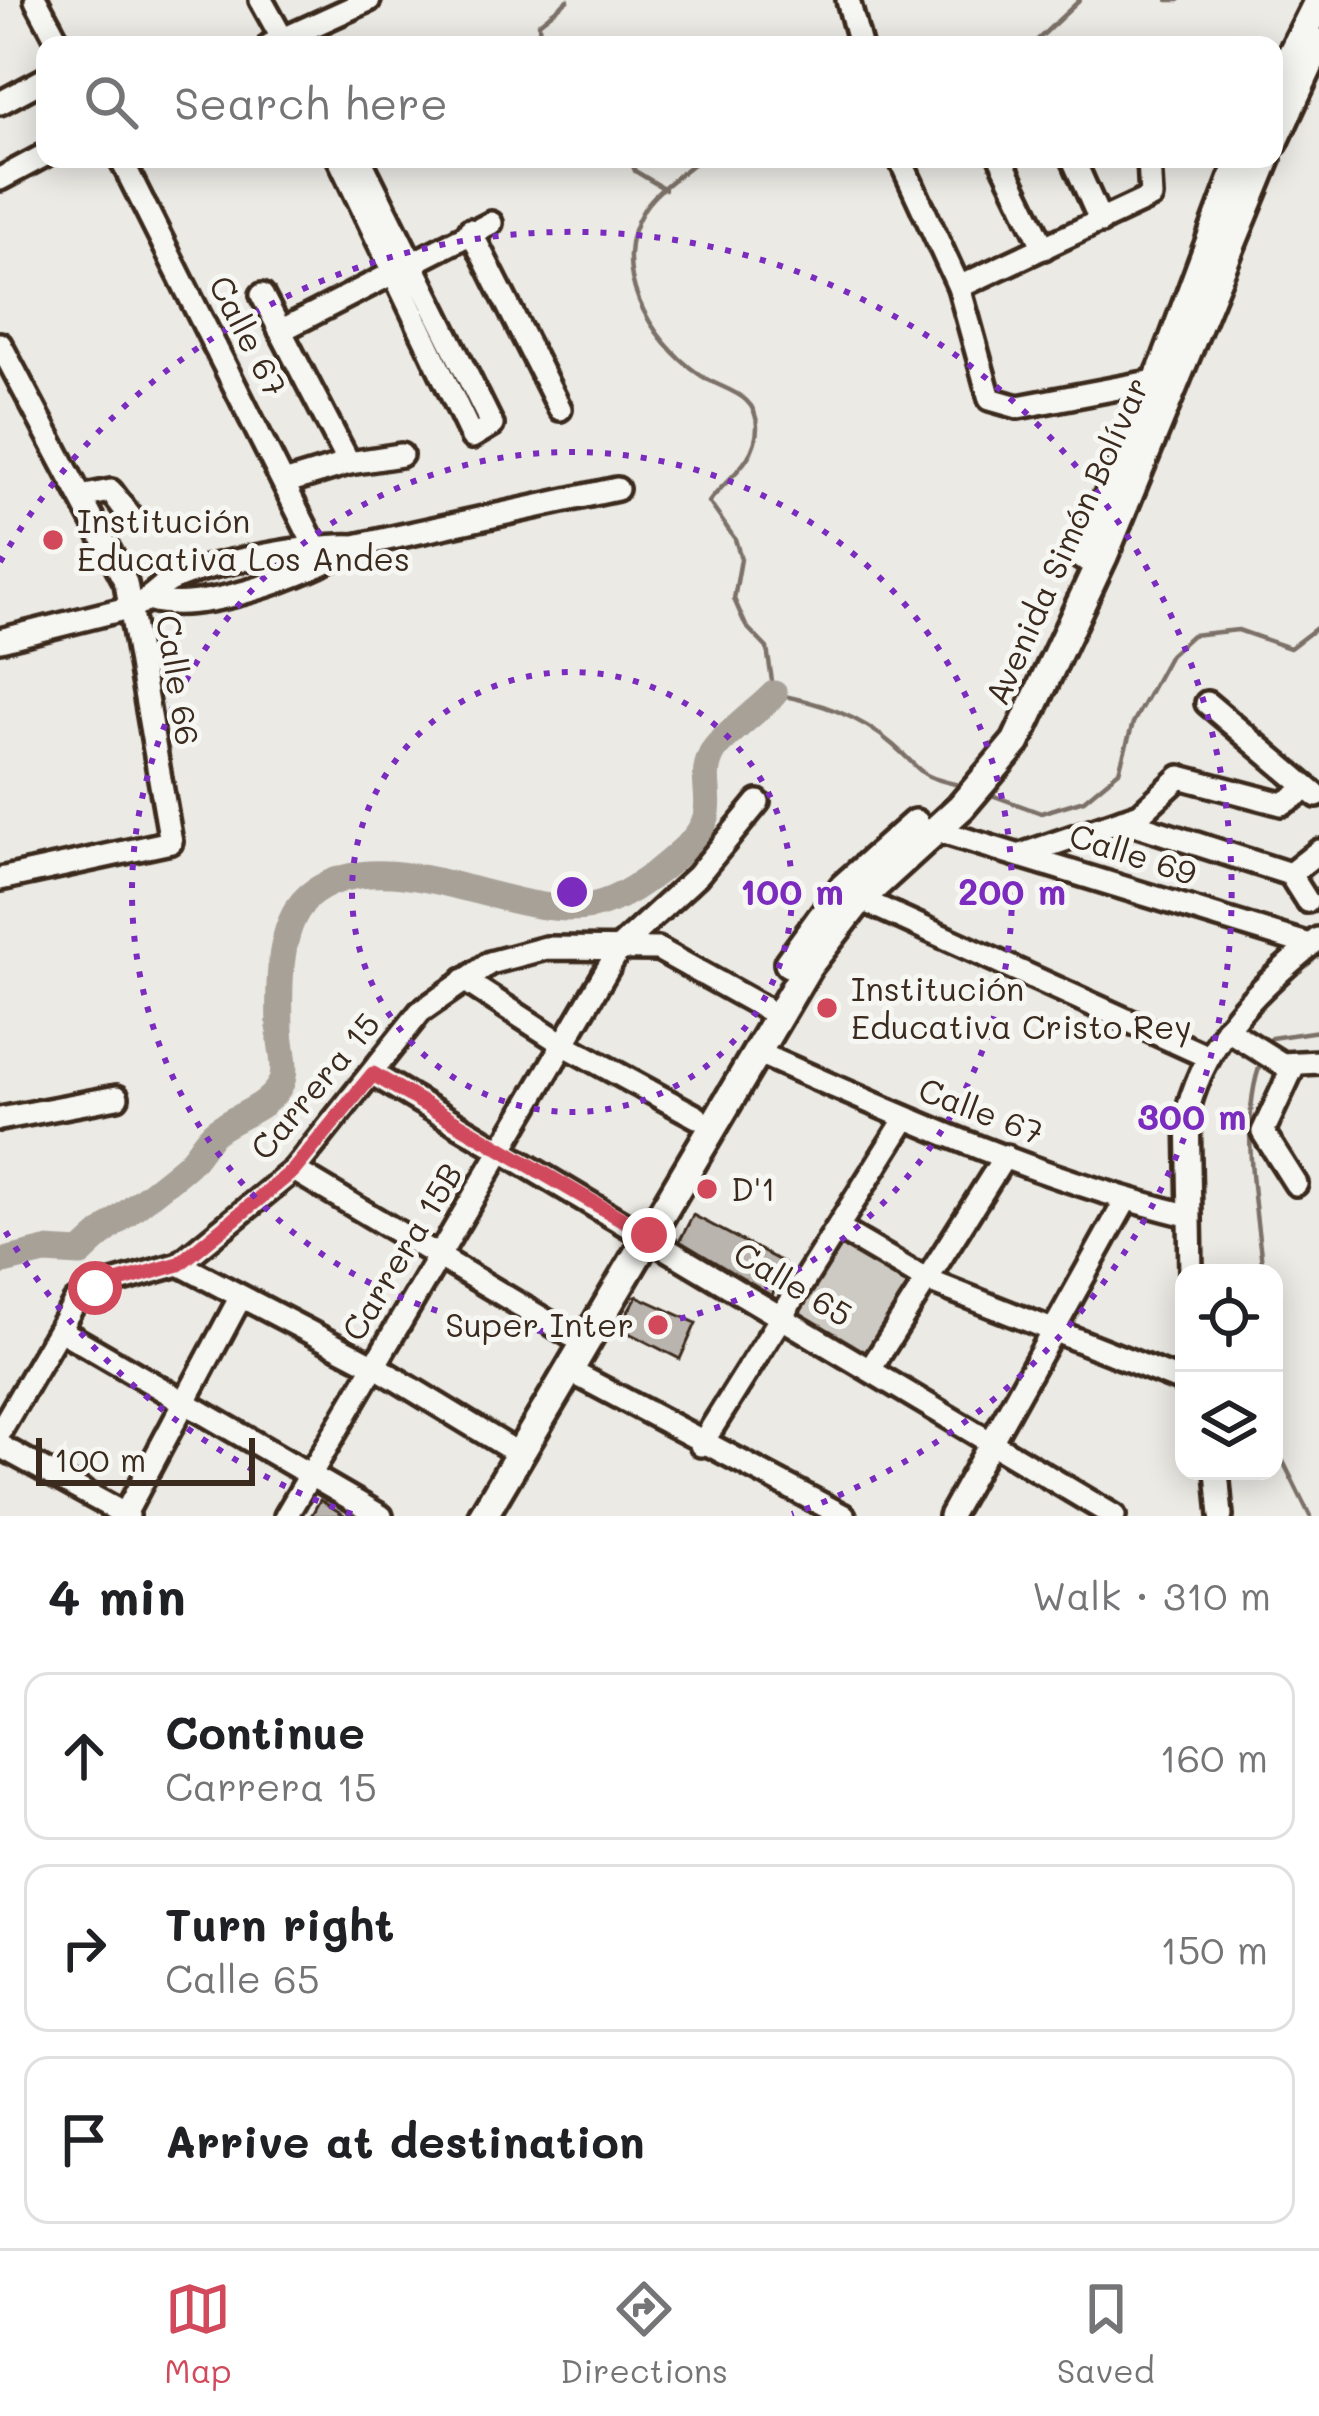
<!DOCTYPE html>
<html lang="en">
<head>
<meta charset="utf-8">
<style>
  body { margin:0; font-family:Mali,sans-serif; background:#f2f2f2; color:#202124 }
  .controls { position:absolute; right:36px; bottom:36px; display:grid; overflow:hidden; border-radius:24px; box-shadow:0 6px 30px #0003 }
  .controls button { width:108px; height:108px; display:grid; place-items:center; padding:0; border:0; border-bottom:3px solid #e0e0e0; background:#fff; color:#202124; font:60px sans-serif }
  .scale { position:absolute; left:36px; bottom:30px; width:219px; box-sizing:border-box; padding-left:12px; border:6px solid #3b2a1e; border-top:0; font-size:33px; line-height:42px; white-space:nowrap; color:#3b2a1e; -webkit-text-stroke:9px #f6f6f2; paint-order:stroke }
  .stop { position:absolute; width:36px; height:36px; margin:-27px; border:9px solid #d1495b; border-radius:50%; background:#fff }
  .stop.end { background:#d1495b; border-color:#fff; box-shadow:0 3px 12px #0008 }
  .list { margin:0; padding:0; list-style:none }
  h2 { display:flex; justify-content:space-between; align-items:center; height:156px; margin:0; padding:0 48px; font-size:51px }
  h2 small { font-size:39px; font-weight:400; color:#757577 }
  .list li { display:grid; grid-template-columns:78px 1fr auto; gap:36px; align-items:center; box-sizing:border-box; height:168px; margin:0 24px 24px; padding:0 24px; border:3px solid #e0e0e0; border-radius:24px }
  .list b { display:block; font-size:45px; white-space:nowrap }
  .list p { margin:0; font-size:39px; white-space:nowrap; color:#757577 }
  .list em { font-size:39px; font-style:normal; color:#757577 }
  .icon { flex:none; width:66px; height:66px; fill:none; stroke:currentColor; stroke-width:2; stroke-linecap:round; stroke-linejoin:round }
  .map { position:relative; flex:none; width:1319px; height:1516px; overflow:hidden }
  .search { position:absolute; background:#fff; box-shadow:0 6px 30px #0003; left:36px; right:36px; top:36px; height:132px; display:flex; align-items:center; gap:30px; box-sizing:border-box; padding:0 42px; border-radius:24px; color:#757577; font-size:45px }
  .sheet { height:732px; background:#fff }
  nav { display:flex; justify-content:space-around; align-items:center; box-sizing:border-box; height:168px; border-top:3px solid #e0e0e0; background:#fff; font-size:33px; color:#757577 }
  nav a { display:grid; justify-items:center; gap:6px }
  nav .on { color:#d1495b }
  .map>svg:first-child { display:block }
</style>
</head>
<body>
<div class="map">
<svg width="1319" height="1516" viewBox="0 0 1319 1516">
  <rect width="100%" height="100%" fill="#ebeae5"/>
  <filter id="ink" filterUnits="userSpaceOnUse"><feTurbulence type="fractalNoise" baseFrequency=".00833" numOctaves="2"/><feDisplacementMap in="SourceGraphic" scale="24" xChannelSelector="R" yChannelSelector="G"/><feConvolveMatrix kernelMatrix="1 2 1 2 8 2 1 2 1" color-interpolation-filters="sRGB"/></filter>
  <g filter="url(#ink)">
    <path fill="#cdcac4" stroke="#847a71" stroke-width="3" d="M839 1229 926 1280 871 1368 781 1317Z"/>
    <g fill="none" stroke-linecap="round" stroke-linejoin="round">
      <g stroke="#7c7167" stroke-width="4.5">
        <path d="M1168 0H1179"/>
        <path d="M540 45 539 23 568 0"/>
        <path d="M1032 45 1080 0"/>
        <path d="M630 159 635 171 665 189"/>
        <path d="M699 159C682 174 656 190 644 209 607 267 649 340 700 375 723 391 757 392 757 427 757 461 727 478 709 502L735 539 741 559 734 599 746 626 767 648 774 694C818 702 859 715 893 745 927 774 914 775 963 786"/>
        <path d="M986 793 1041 813 1084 800 1119 771 1133 723 1170 655 1192 635 1238 630 1290 648 1319 626"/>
        <path d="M1267 1049 1271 1038 1319 1031"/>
        <path d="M1262 1060C1238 1116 1257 1213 1263 1273"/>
        <path d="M1274 1418 1277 1449 1310 1516"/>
      </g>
      <path stroke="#a8a198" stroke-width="27" d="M0 1262 45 1251 81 1253C114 1220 152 1195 186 1166 198 1156 204 1140 216 1131 237 1115 269 1108 281 1083 288 1067 280 1046 280 1029 279 988 276 918 314 892 391 838 514 922 592 906 625 899 659 872 684 849 729 809 692 786 714 750 721 738 761 708 774 694"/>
    </g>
    <g fill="#bab4ae" stroke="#3b2a1e" stroke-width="3">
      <path d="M693 1215 784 1263 772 1296 678 1244Z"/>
      <path d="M637 1296 696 1323 680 1359 619 1328Z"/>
      <path d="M320 1500 346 1516H311Z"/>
    </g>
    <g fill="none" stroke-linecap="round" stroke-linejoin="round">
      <g stroke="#3b2a1e" stroke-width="30">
        <g id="minor">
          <path d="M36 0 60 45"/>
          <path d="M261 0 286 45"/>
          <path d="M848 0 860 45"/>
          <path d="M270 45 369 0"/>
          <path d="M0 103 45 79"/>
          <path d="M121 159 314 544"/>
          <path d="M339 159 472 437 492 425 360 159"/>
          <path d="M900 159 959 287 990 399 1018 407 1155 381"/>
          <path d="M1001 159 1044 248"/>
          <path d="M1073 159 1101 222"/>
          <path d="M0 179 45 155"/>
          <path d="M470 230 560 409"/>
          <path d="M959 287 1151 197 1149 159"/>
          <path d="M262 295 349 463"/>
          <path d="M280 331 491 223"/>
          <path d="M0 344 126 583 171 842 0 879"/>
          <path d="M287 482 349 463 401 455"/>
          <path d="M85 496 111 491 132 519"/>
          <path d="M151 600C201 615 310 574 354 547"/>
          <path d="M0 640 132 607C149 601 156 589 170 581 205 563 315 544 355 546L617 489"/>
          <path d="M1207 703 1317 796"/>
          <path d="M1122 820 1290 874 1307 901"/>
          <path d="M935 830 1310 945"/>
          <path d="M1024 854 1140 814 1180 777 1282 804 1308 789"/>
          <path d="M1290 874 1319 851"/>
          <path d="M860 899 1206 1056"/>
          <path d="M464 980 563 1044 697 1117"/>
          <path d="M1226 1029 1282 1064 1319 1062"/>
          <path d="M756 1052C896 1114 1038 1179 1187 1215"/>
          <path d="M1294 1065 1263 1132 1296 1184"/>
          <path d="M373 1074 1114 1516"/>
          <path d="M0 1119 117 1097"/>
          <path d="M294 1170 570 1335"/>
          <path d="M839 1229 926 1280 1184 1382"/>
          <path d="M179 1264 373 1365 506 1446"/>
          <path d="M1191 1273 1188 1109C1208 1035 1260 986 1318 939"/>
          <path d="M60 1330 381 1516"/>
          <path d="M871 1368 1005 1156"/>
          <path d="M570 1371 844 1516"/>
          <path d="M0 1431 75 1302 95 1288 179 1264 294 1170 420 1012 490 963 546 948 658 949 764 1008"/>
          <path d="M701 1445 906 1118"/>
          <path d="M0 1446 128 1516"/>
          <path d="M1217 1471 1221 1516"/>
          <path d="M124 1516 239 1300"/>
          <path d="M286 1516 621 946 697 876 758 802"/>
          <path d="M950 1516 1126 1200"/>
        </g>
      </g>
      <g stroke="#3b2a1e" stroke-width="36">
        <g id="major">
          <path d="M1274 90 1319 0"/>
          <path d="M1274 141 1319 43"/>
          <path d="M1083 556 1166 361 1241 159"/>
          <path d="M789 963 844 887 915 824"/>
          <path d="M483 1516 808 966 860 899 961 807 1016 742 1104 554 1266 159"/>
        </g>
      </g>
      <use href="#minor" stroke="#f6f6f2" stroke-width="21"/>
      <use href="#major" stroke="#f6f6f2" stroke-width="27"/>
    </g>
  </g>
  <g fill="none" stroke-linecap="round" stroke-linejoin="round" filter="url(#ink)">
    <path stroke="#d1495b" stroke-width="15" d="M95 1288 179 1264 294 1170 373 1074 649 1235"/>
  </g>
  <g fill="none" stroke="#7b2cbf" stroke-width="6" stroke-dasharray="6 12">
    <circle cx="572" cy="892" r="220"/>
    <circle cx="572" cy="892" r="440"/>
    <path d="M352 1514A660 660 0 0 1 0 1222M0 562A660 660 0 1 1 792 1514"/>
  </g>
  <g fill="#d1495b" stroke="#f6f6f2" stroke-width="4.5">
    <circle cx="53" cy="540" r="12"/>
    <circle cx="827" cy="1008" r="12"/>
    <circle cx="707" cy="1189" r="12"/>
    <circle cx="658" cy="1325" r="12"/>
  </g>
  <g text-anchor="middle" stroke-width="10" stroke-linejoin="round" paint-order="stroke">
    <g font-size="33" fill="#3b2a1e" stroke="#f6f6f2">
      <text transform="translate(248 336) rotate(63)" y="12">Calle 67</text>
      <text transform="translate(1067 541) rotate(-66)" y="12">Avenida Simón Bolívar</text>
      <text transform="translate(178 680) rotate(81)" y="12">Calle 66</text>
      <text transform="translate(1133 854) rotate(18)" y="12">Calle 69</text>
      <text transform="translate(315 1086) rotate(-50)" y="12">Carrera 15</text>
      <text transform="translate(981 1111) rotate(21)" y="12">Calle 67</text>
      <text transform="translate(402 1252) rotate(-59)" y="12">Carrera 15B</text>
      <text transform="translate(793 1284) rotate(31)" y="12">Calle 65</text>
    </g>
    <g font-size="33" fill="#3b2a1e" stroke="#f6f6f2" text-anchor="start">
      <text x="77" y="533">Institución<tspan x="77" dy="38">Educativa Los Andes</tspan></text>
      <text x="851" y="1001">Institución<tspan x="851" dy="38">Educativa Cristo Rey</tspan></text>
      <text x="731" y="1201">D'1</text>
      <text x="634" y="1337" text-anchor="end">Super Inter</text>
    </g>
  </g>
  <circle cx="572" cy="892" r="18" fill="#7b2cbf" stroke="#f6f6f2" stroke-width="6"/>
  <g font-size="36" text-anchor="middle" font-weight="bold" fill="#7b2cbf" stroke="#f6f6f2" stroke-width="10" stroke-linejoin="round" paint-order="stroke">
    <text x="792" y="905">100 m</text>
    <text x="1012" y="905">200 m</text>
    <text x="1192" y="1130">300 m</text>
  </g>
</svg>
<div class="controls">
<button><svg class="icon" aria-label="locate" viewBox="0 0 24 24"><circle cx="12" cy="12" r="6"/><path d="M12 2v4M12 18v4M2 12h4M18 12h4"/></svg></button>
<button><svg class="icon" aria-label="layers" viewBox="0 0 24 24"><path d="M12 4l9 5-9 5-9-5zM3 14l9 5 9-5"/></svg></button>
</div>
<div class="scale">100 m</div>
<div class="stop" style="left:95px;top:1288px"></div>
<div class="stop end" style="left:649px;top:1235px"></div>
<div class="search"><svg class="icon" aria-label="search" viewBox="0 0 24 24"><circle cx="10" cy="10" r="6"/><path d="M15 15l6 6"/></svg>Search here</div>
</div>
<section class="sheet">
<h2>4 min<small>Walk · 310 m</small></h2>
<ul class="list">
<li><svg class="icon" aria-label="ahead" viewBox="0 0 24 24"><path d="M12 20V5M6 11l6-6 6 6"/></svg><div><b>Continue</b><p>Carrera 15</p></div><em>160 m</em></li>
<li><svg class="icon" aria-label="right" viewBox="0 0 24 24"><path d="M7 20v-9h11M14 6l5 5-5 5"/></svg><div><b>Turn right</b><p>Calle 65</p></div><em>150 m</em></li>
<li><svg class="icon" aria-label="arrive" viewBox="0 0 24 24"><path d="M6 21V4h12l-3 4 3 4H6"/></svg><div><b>Arrive at destination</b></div></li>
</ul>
</section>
<nav>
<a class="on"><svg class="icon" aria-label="map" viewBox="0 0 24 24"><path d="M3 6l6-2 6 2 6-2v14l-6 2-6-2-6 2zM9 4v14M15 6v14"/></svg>Map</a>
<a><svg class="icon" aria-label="directions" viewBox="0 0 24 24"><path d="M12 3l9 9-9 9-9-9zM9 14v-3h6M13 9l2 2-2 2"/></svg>Directions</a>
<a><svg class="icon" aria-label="saved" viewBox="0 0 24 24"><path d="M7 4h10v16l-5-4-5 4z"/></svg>Saved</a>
</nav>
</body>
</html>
